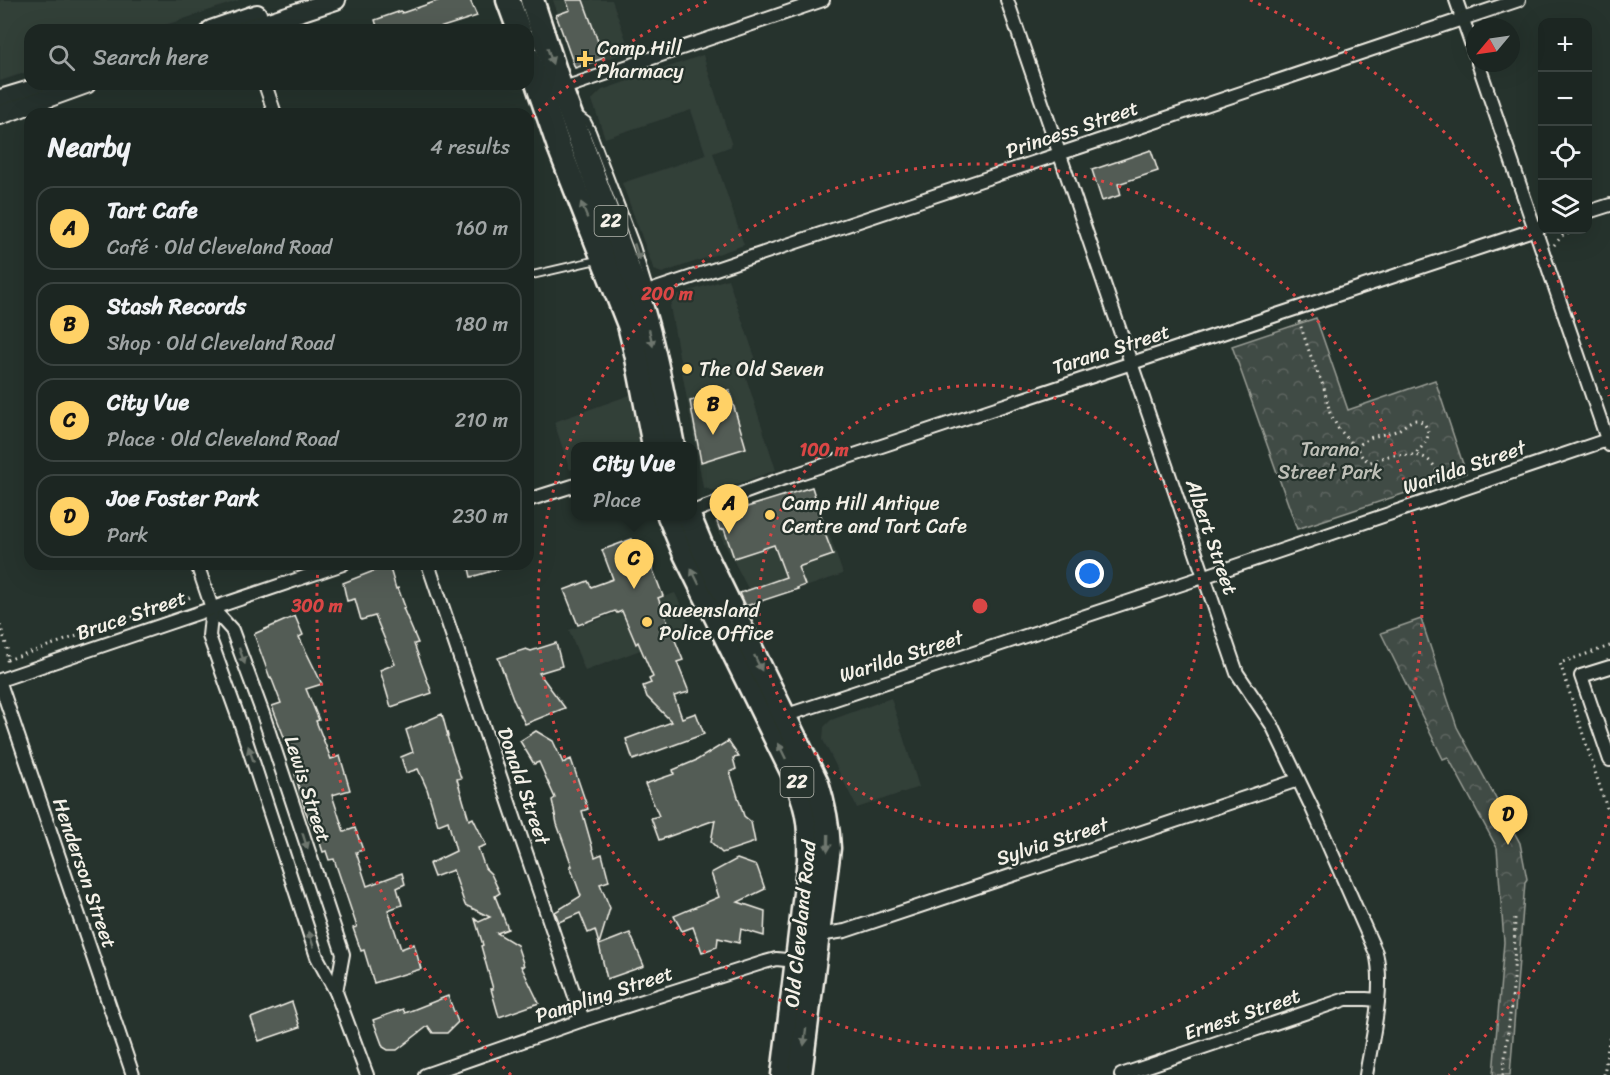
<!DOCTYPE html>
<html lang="en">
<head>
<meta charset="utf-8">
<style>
  body { margin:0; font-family:Sriracha,sans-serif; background:#29322f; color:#f1f3f6 }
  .controls { position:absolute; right:18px; top:18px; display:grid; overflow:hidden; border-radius:12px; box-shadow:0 6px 24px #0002 }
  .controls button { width:54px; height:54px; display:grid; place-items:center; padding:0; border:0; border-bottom:2px solid #3a4340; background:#1c2622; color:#f1f3f6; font:30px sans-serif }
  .compass { position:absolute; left:1466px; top:18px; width:54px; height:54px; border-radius:50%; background:#1c2622; box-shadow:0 6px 24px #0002; rotate:241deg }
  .you { position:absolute; left:1090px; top:574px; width:21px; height:21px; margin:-15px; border:4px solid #fff; border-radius:50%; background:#1a73e8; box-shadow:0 0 0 9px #1a73e833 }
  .badge { display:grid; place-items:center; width:39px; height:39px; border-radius:50%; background:#ffd166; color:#111; font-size:20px; font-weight:700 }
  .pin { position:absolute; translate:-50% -50px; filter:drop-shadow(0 2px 3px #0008) }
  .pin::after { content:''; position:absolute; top:32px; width:21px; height:18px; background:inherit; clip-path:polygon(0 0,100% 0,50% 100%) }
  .popup { position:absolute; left:571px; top:442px; width:126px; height:78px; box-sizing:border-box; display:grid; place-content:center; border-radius:12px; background:#1c2622; filter:drop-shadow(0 2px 4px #0005); font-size:20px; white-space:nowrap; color:#a0a5a5 }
  .popup b { font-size:22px; color:#f1f3f6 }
  .popup::after { content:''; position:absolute; left:50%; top:100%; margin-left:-12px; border:12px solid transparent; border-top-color:#1c2622 }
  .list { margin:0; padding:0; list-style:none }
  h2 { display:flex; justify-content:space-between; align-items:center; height:78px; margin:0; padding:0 24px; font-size:26px }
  h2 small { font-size:20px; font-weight:400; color:#a0a5a5 }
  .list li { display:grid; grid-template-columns:39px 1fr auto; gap:18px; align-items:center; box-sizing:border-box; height:84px; margin:0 12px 12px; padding:0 12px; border:2px solid #3a4340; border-radius:18px }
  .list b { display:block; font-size:22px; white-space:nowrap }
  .list p { margin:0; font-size:20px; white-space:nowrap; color:#a0a5a5 }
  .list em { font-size:20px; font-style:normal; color:#a0a5a5 }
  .icon { flex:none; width:33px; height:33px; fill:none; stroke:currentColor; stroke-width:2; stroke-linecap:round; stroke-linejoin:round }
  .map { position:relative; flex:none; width:1610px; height:1075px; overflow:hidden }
  .search { position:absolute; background:#1c2622; box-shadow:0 6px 24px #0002; left:24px; top:24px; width:510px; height:66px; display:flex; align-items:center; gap:15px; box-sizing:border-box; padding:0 21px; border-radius:18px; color:#a0a5a5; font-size:22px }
  .panel { position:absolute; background:#1c2622; box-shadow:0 6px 24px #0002; left:24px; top:108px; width:510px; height:462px; border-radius:18px }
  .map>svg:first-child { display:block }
</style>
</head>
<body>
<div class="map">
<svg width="1610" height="1075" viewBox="0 0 1610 1075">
  <defs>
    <pattern id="park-crowns" width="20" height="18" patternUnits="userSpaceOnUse" patternTransform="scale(1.5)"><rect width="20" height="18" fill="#414b45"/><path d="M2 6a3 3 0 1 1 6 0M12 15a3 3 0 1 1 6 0" fill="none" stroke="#5d6560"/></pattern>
  </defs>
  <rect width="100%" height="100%" fill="#26332d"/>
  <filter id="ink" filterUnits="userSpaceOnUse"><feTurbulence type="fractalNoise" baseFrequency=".0167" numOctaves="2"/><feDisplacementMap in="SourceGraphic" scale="12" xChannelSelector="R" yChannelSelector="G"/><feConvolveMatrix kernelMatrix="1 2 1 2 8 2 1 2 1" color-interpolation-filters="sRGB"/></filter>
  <g filter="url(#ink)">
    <g fill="#333f39">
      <path d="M0 0H240L151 30H30V71L0 81Z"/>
      <path d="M553 0H612L630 51 577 69Z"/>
      <path d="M703 55 732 146 713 153 744 245 662 273 654 270 622 183 706 155 691 110 605 138 592 100 602 90Z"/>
      <path d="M728 279 756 360 742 365 776 470 715 492 703 487 670 306 676 295Z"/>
      <path d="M630 395 642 445 637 446H576L575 468 570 470 554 422Z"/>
      <path d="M812 485 843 574 756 604 714 523 719 516Z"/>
      <path d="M675 593 693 630 585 671 569 630Z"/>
      <path d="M891 698 919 787 857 808 823 740 824 727 831 720Z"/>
    </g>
    <g fill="url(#park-crowns)" stroke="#9a9e96" stroke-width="1.5">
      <path d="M1316 318 1348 410 1435 380 1466 473 1297 529 1232 346Z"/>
      <path d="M1421 619 1457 727 1520 843 1527 879 1525 882 1510 1075H1493L1504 942 1497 848 1448 757 1443 759 1381 633Z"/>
    </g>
    <g fill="#525c55" stroke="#f4f1e8" stroke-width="1.5">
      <path d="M440 0H470L477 16 433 30H378L375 20 401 11 402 13Z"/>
      <path d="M566 0H583L604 58 575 68 556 15 570 10Z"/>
      <path d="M1151 150 1158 171 1118 184 1121 195 1102 201 1092 170Z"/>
      <path d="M729 390 746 448 701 462 690 401Z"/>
      <path d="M812 487 823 522 821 523 833 555 798 567 805 585 797 588 798 589 746 606 740 593 786 577 774 545 734 558 724 529 720 530 717 522 721 515Z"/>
      <path d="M632 539 643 568 651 565 663 596 658 598 683 660 677 662 689 692 674 696 682 718 696 713 704 734 633 760 626 739 672 722 647 697 643 686 651 683 649 679 653 677 638 642 636 644 622 611 617 613 615 611 578 625 564 590 588 581 591 587 613 579 602 550Z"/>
      <path d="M468 564H505L506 567 471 577Z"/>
      <path d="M389 565 396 589 398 588 405 607 403 608 418 643 414 644 432 693 391 707 380 670 395 664 375 616 361 620 355 599 347 601 343 583Z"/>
      <path d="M295 616 303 635 299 637 322 684 306 689 319 720 316 721 331 759 340 756 350 790 332 795 344 832 355 828 363 850 356 852 367 886 402 873 405 884 397 888 402 905 388 910 401 949 414 944 421 969 374 983 364 950 361 951 353 928 357 927 334 859 329 860 326 851 323 852 316 831H314L305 810 295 774 298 773 272 706 281 703 271 677 270 678 254 634Z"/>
      <path d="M556 643 562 666 539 673 565 708 525 724 514 701 498 658 526 649 531 651Z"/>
      <path d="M442 714 448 736H447L461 778 457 779 469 820 473 818 486 845 478 848 485 868 491 874 500 893 495 896 508 929 497 933 517 945 524 966H521L539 1003 499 1017 491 989H493L481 946 483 945 475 919 479 922 490 917 465 905 453 870 434 877 429 864 456 851 448 821 438 825 427 789 418 769 406 773 401 757 413 752 406 730Z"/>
      <path d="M536 731 553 741 563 763 571 759 588 809 582 811 595 857 602 854 609 881 600 884 610 908 599 944 595 930 588 933 580 913 559 922 555 912 581 896 570 866H572L557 824 552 800 555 798 539 762 534 764 520 741Z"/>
      <path d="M728 741 739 757 733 758 736 769 730 772 744 816 751 822 755 842 722 853 711 842 715 820 659 840 651 818 659 816 645 784 674 774 673 770 697 760Z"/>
      <path d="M737 859 757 866 765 889 738 902 765 911 764 936 741 929 739 943 718 938 717 947 702 952 693 927 682 931 674 916 719 897 711 873Z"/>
      <path d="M630 933 644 966 607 979 599 945Z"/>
      <path d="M448 996 458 1022 447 1033H433L428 1026 397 1050H388L383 1047 373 1020 403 1009 405 1013Z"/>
      <path d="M292 1002 300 1027 259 1041 251 1018Z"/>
    </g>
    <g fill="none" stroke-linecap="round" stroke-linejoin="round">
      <g stroke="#f4f1e8" stroke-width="10">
        <g id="lane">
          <path d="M579 115 587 121 592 131 636 246 650 292"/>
          <path d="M528 276 597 260"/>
        </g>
      </g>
      <g stroke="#f4f1e8" stroke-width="16">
        <g id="street">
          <path d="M1007 0 1237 673 1272 725 1312 808 1376 953C1385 988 1372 1039 1366 1075"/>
          <path d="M1456 0 1475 54"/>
          <path d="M1478 63 1609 445"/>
          <path d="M265 84 275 114"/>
          <path d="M561 89 823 0"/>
          <path d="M1588 212 1610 205"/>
          <path d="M638 295 1519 0"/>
          <path d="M528 500 576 485"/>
          <path d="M692 512 779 480 1542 227"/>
          <path d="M197 564 212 608 232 630 263 714 343 954 336 992"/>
          <path d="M428 564 583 1020"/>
          <path d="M212 608 209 636 240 722 317 957 336 992 367 1075"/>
          <path d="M1610 667 1581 676 1610 760"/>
          <path d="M0 680 343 564"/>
          <path d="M0 683 133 1075"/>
          <path d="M784 716 1197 579 1610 439"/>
          <path d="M818 935 845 931 1298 780"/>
          <path d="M425 1075 583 1020 765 962 776 959 797 961"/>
          <path d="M1121 1075 1346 999H1366L1378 1000"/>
        </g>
      </g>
      <g stroke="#f4f1e8" stroke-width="22">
        <g id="secondary">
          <path d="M211 30 257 14"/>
          <path d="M245 30 336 0"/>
          <path d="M0 99 50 84"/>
          <path d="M0 115 86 84"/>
        </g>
      </g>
      <g stroke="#f4f1e8" stroke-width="27">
        <g id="highway">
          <path d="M508 0 519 30"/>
          <path d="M532 0 561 89 638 295C654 345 663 395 673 446"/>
          <path d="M528 57 559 147 629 325 636 353 654 446"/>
          <path d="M669 516 684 552 797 782C809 812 810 829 809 860L783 1075"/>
          <path d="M689 516 704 552 817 783C824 805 828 826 829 848L800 1075"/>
        </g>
      </g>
      <g stroke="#f4f1e8" stroke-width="3" stroke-dasharray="1.5 4.5" stroke-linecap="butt">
        <path d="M1554 245 1563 235 1580 230"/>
        <path d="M1299 321 1310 354 1324 388 1330 413 1338 428 1357 449 1363 458 1370 462C1378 460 1385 456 1393 455 1398 454 1403 456 1408 455 1429 454 1436 465 1442 484"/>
        <path d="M1357 449C1366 434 1382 436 1396 431 1403 428 1409 420 1417 420 1420 421 1423 422 1425 425 1433 437 1423 446 1415 454"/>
        <path d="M0 625 7 647V660L194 596"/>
        <path d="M1610 646 1560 663 1610 818"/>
        <path d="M1503 1075 1514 980 1515 914"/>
        <path d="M1604 1075 1610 1034"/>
      </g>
      <use href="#lane" stroke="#26332d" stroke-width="6"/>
      <use href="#street" stroke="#26332d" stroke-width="12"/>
      <use href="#secondary" stroke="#26332d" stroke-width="18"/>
      <use href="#highway" stroke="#26332d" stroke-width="22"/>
    </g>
    <defs><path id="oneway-solid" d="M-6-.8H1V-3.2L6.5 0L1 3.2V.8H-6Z" transform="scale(1.5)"/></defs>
    <g fill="#6e766e">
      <use href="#oneway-solid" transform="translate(550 56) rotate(72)"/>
      <use href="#oneway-solid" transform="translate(584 210) rotate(-112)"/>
      <use href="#oneway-solid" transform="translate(637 252) rotate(71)"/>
      <use href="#oneway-solid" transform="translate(651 338) rotate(77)"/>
      <use href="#oneway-solid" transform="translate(695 576) rotate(-116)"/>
      <use href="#oneway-solid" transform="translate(242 656) rotate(70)"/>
      <use href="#oneway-solid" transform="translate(758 663) rotate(64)"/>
      <use href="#oneway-solid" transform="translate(782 751) rotate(-116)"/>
      <use href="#oneway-solid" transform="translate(251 754) rotate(-109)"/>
      <use href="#oneway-solid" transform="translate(305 841) rotate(72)"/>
      <use href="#oneway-solid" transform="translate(828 843) rotate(91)"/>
      <use href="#oneway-solid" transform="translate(311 939) rotate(-108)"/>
      <use href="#oneway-solid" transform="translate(805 1037) rotate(97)"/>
    </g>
  </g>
  <g fill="none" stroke="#da4645" stroke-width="3" stroke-dasharray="3 6">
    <circle cx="980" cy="606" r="221"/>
    <circle cx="980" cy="606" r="442"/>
    <path d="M1609 816A663 663 0 0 1 1449 1075M511 1075A663 663 0 0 1 318 566M532 117A663 663 0 0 1 710 0M1250 0A663 663 0 0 1 1609 396"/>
  </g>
  <g fill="#ffd166" stroke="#26332d" stroke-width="2">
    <path d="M582 50h6v6h6v6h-6v6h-6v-6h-6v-6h6z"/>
    <circle cx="687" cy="369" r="6"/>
    <circle cx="770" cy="515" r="6"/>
    <circle cx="647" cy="622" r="6"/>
  </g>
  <g text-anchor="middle" stroke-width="4.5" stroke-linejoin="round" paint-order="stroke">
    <g fill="#26332d" stroke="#b6b8b0" stroke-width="1.5">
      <rect x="594.5" y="206" width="33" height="30" rx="4.5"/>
      <rect x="780.5" y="767" width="33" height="30" rx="4.5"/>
    </g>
    <g font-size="18" font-weight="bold" fill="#f4f1e8">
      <text x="611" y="227">22</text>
      <text x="797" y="788">22</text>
    </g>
    <g font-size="20" fill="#f4f1e8" stroke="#26332d" text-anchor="start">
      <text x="597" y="55">Camp Hill<tspan x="597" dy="23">Pharmacy</tspan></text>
      <text x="699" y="376">The Old Seven</text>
      <text x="782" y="510">Camp Hill Antique<tspan x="782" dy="23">Centre and Tart Cafe</tspan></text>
      <text x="659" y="617">Queensland<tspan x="659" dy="23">Police Office</tspan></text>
    </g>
    <g font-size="20" fill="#f4f1e8" stroke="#26332d">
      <text transform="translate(1072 129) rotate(-19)" y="7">Princess Street</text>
      <text transform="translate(1111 349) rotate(-18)" y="7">Tarana Street</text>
      <text transform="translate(1464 467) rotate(-19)" y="7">Warilda Street</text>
      <text transform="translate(1212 537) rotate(71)" y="7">Albert Street</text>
      <text transform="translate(131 615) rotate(-19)" y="7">Bruce Street</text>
      <text transform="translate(901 656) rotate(-18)" y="7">Warilda Street</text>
      <text transform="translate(524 786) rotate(71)" y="7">Donald Street</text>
      <text transform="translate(308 789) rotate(72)" y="7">Lewis Street</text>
      <text transform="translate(1052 841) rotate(-18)" y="7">Sylvia Street</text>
      <text transform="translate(85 873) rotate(71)" y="7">Henderson Street</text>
      <text transform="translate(800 924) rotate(-84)" y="7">Old Cleveland Road</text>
      <text transform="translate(604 994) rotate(-18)" y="7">Pampling Street</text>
      <text transform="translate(1242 1014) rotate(-19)" y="7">Ernest Street</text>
    </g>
    <g font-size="20" fill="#bebfb7" stroke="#26332d">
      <text x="1330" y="456">Tarana<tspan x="1330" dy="23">Street Park</tspan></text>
    </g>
  </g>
  <circle cx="980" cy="606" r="9" fill="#da4645" stroke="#26332d" stroke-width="3"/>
  <g font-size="18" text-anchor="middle" font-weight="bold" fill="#da4645" stroke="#26332d" stroke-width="4.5" stroke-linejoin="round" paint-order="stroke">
    <text x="667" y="300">200 m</text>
    <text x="824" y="456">100 m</text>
    <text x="317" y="612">300 m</text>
  </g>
</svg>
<div class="controls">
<button>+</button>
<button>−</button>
<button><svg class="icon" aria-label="locate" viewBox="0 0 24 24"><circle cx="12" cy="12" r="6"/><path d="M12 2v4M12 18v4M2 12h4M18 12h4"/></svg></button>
<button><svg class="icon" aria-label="layers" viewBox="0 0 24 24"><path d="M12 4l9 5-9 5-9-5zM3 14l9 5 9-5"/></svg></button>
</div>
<svg class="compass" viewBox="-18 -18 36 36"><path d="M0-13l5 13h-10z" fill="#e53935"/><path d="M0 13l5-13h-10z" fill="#a0a5a5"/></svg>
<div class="you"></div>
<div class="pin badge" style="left:729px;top:534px">A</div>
<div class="pin badge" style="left:713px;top:435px">B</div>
<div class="pin badge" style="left:634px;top:589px">C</div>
<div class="popup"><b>City Vue</b>Place</div>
<div class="pin badge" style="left:1508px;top:845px">D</div>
<div class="search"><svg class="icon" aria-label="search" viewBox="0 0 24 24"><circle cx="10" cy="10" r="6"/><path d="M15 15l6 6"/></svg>Search here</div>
<section class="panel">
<h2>Nearby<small>4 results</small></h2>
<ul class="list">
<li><span class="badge">A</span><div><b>Tart Cafe</b><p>Café · Old Cleveland Road</p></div><em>160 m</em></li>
<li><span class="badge">B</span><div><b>Stash Records</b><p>Shop · Old Cleveland Road</p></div><em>180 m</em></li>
<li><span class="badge">C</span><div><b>City Vue</b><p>Place · Old Cleveland Road</p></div><em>210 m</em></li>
<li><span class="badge">D</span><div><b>Joe Foster Park</b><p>Park</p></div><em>230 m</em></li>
</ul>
</section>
</div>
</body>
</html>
